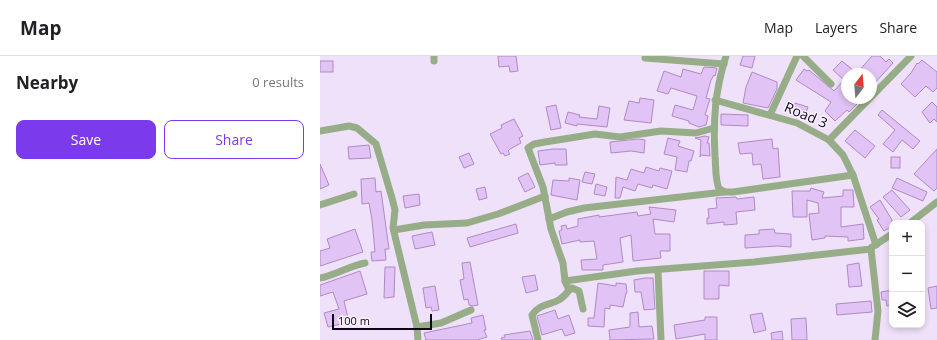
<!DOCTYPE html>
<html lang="en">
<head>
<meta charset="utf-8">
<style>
  body { margin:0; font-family:"Open Sans",sans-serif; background:#f6f6f6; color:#202124 }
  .controls { position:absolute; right:12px; bottom:12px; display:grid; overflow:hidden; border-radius:8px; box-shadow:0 2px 6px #0003 }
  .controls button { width:36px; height:36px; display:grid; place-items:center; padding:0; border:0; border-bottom:1px solid #e0e0e0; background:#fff; color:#202124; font:20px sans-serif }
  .compass { position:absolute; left:521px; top:12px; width:36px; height:36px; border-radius:50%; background:#fff; box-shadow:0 2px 6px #0003; rotate:16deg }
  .scale { position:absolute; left:12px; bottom:10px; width:100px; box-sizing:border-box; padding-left:4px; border:2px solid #120519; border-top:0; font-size:11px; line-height:14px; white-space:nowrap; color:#120519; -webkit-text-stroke:3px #f9f1fe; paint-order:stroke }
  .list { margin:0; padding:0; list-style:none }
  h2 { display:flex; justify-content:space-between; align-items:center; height:52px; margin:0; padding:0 16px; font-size:17px }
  h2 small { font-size:13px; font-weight:400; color:#757577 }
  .actions { display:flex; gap:8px; padding:12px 16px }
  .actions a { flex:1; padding:9px 0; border:1px solid #7c3aed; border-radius:8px; text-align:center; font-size:14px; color:#7c3aed }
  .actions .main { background:#7c3aed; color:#fff }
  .icon { flex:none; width:22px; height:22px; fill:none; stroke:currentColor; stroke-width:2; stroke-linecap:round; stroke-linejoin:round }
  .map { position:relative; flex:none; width:617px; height:284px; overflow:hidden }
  header { display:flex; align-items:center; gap:24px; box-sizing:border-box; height:56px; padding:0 20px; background:#fff; border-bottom:1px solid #e0e0e0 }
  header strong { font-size:19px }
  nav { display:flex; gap:22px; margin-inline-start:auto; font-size:14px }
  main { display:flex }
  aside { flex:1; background:#fff }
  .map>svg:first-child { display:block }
</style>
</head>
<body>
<header>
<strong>Map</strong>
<nav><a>Map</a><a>Layers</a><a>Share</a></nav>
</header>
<main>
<aside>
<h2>Nearby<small>0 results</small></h2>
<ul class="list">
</ul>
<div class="actions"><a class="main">Save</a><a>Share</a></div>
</aside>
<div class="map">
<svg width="617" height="284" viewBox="0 0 617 284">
  <rect width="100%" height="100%" fill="#f0e1fa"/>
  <g fill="#e2c3f5" stroke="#ae8ac4">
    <path d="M178 0H196L198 15 190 16 189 10 179 11Z"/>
    <path d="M423 0H435L432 12 420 9Z"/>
    <path d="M552 0H560L566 6 569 3 573 7 551 31V18H536Z"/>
    <path d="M602 4 617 16V32L613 36 606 30 595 41 581 28 591 17 597 7 598 8Z"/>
    <rect x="0" y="5" width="13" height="11"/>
    <path d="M522 5 533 14 527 18V42H543L529 56 527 54 515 65 505 55 511 46 476 24 484 13 487 15 489 14 514 35 524 24 513 14Z"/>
    <path d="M384 11 397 12 395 20 394 19 391 24 386 42 390 43 385 59 388 60 386 69 379 71 369 67V65L352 60 355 49 373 54 377 40 351 32 348 38 337 35 344 15 361 21 363 13 381 18Z"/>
    <path d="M432 16 457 26V33L448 52 423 47 426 31Z"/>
    <path d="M320 42 334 44 331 67 304 64 309 45 319 47Z"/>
    <path d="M612 46 617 51V66L614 63 610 67 602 56Z"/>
    <path d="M475 47 488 51 484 62 472 58Z"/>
    <path d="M236 49 241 72 231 74 226 51Z"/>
    <path d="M279 50 290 52 287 71 257 68V70L245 67 248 56 260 59 259 61 277 63Z"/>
    <path d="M562 54 600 85 593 93 582 84 573 96 563 88 575 74 558 59Z"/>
    <path d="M401 58 428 59V70L401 69Z"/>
    <path d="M194 63 203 80 199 82 201 87 190 93 188 95 190 98 185 100 183 97 181 98 170 78 182 72 181 69Z"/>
    <path d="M535 74 555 90 545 102 525 85Z"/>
    <path d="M385 80 389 81 387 87H389L390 100 381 99 380 101 381 84 375 82Z"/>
    <path d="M348 82 360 85 358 90 374 95 371 105H369L367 116 355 114 357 101 344 98Z"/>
    <path d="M319 83 325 84 324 97 311 95 291 97 290 86Z"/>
    <path d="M452 83 453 93 458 92 460 121 443 123 441 108 433 109 432 97 420 98 418 87Z"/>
    <path d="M49 89 51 102 29 103 28 91Z"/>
    <path d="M233 93H246L247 109H235V107L220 109 218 95Z"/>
    <path d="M617 93V132L614 135 594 118Z"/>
    <path d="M149 97 154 108 144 112 139 101Z"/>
    <rect x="571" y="101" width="9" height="11"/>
    <path d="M0 108 9 129 0 133Z"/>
    <path d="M326 111 339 115 340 112 352 115 347 133 333 129 332 132 318 128 315 135 303 131 300 142H295L296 121 307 124 311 113 324 117Z"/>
    <path d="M265 116 275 118 272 128 262 126Z"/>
    <path d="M208 117 215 131 205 136 198 122Z"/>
    <path d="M55 122 56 136 61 135 69 193H65L66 204 52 205 51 196H55L52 164 49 147 42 148 41 123Z"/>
    <path d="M249 122 260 124 257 144 231 139 233 124 249 125Z"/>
    <path d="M577 122 607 136 603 145 572 132Z"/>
    <path d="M276 128 287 131 285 140 274 138Z"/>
    <path d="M165 131 167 142 159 144 156 133Z"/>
    <path d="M491 132 504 136 502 142 523 140V134H533L534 151H521V171L543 168 544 183 528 185V181L505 180V182L492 184 489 158 499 157 498 147 487 144V161H473L472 135H490Z"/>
    <path d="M572 134 590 154 581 161 563 141Z"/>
    <path d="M99 138 100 149 85 152 83 140Z"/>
    <path d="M416 141 417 143 434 141 435 154 416 156 417 168 404 169V166L387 168V162H389L388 153 397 152 396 142Z"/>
    <path d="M560 144 572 164V170L564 175 557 164 559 163 550 151Z"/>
    <path d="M329 151 356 154 354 166 333 163 335 178H350V195H340L341 202 313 205 311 179 300 182 303 206 283 209V214H262L261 204 277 203 274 185 260 186V184L242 188 239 175 242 174 241 170 246 169 247 173 258 170V163L279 159V161L317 156 318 160 331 158Z"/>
    <path d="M196 168 198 177 150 191 147 182Z"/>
    <path d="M35 173 43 196 0 210V195L10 192 7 183Z"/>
    <path d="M454 173 455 177 471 178V191L457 190 425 192V179L439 178V174Z"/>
    <path d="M112 176 115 189 95 193 92 180Z"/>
    <path d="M150 206 158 249 153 250 149 249 148 243 144 244 140 224 144 223 142 207Z"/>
    <path d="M539 207 542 230 529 231 527 209Z"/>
    <path d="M65 211H75L74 241 64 242Z"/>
    <path d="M40 215 47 238 24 245 29 266 8 271 4 257 19 253 13 236 0 240V229Z"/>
    <path d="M384 215H409V230L399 229V243H384Z"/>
    <path d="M215 219 218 234 206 237 202 221Z"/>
    <path d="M325 222H333L335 253 324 254 321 236H315L314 224Z"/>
    <path d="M278 227 296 230V227L306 228 307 237H306L303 251 290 249V253L285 252 284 271 268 270V262H274Z"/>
    <path d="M115 230 119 254 112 255 111 251 106 252 103 232Z"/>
    <path d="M617 230V252L611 253 608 232Z"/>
    <path d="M572 234V249L567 250 566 244H562L561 236Z"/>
    <path d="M551 245 552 256 517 259 516 248Z"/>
    <path d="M235 254 238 263 249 259 255 277 245 280 242 273 222 279 217 260Z"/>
    <path d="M318 256 319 271 332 270 334 283 290 284 289 274 310 271V257Z"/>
    <path d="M442 257 446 274 434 277 430 259Z"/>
    <path d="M163 259 166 274H164L167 281 157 284H106L104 277 152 267 151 262Z"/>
    <path d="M385 261H397V284H385V278L356 283 354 269 385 264Z"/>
    <path d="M486 262 487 284H472L471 263Z"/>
    <path d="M210 275 213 284H182L181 282 185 281 184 279Z"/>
    <path d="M462 275 463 284H452L451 277Z"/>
  </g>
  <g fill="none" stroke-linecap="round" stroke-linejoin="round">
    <g stroke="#97ad88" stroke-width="7">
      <path d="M406 0C395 35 393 64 395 100 396 111 395 123 399 133L405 136H413L533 119"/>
      <path d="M483 0 511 28"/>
      <path d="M325 2 404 8"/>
      <path d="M114 5V0"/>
      <path d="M551 41 591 0"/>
      <path d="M395 44 477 67 509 84 550 42"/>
      <path d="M450 59 477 0"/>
      <path d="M0 75 29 70 37 72 56 88 72 142 75 154 73 172 97 271 98 284"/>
      <path d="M509 84 523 99 533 119 556 189"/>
      <path d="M0 149 34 138"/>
      <path d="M229 163 247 156 264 152 404 136"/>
      <path d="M590 167 617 146"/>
      <path d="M74 174 104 169 147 167 178 158 225 140"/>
      <path d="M552 191 572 178"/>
      <path d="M551 193 558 255 555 284"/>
      <path d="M338 215 341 284"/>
      <path d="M0 222C16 219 29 210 45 207"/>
      <path d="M245 225 317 215 434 206 551 193"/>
      <path d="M249 234 252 232 259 235 263 253"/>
      <path d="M97 271 121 267 151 254"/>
      <path d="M218 284 212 259C222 244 237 252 249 234L245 225 243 207 231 173 223 131 208 92 214 88 225 86 275 78 300 81 341 75 376 77 394 72"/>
    </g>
  </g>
  <g text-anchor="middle" stroke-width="3" stroke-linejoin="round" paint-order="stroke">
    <g font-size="14" fill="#120519" stroke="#f9f1fe">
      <text transform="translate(486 59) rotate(23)" y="5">Road 3</text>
    </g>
  </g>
</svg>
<div class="controls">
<button>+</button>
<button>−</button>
<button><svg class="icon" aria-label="layers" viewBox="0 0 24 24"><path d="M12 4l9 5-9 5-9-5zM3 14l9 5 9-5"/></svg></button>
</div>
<svg class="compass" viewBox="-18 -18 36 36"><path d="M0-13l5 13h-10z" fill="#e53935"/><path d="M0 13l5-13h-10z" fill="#757577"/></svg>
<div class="scale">100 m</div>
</div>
</main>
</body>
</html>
